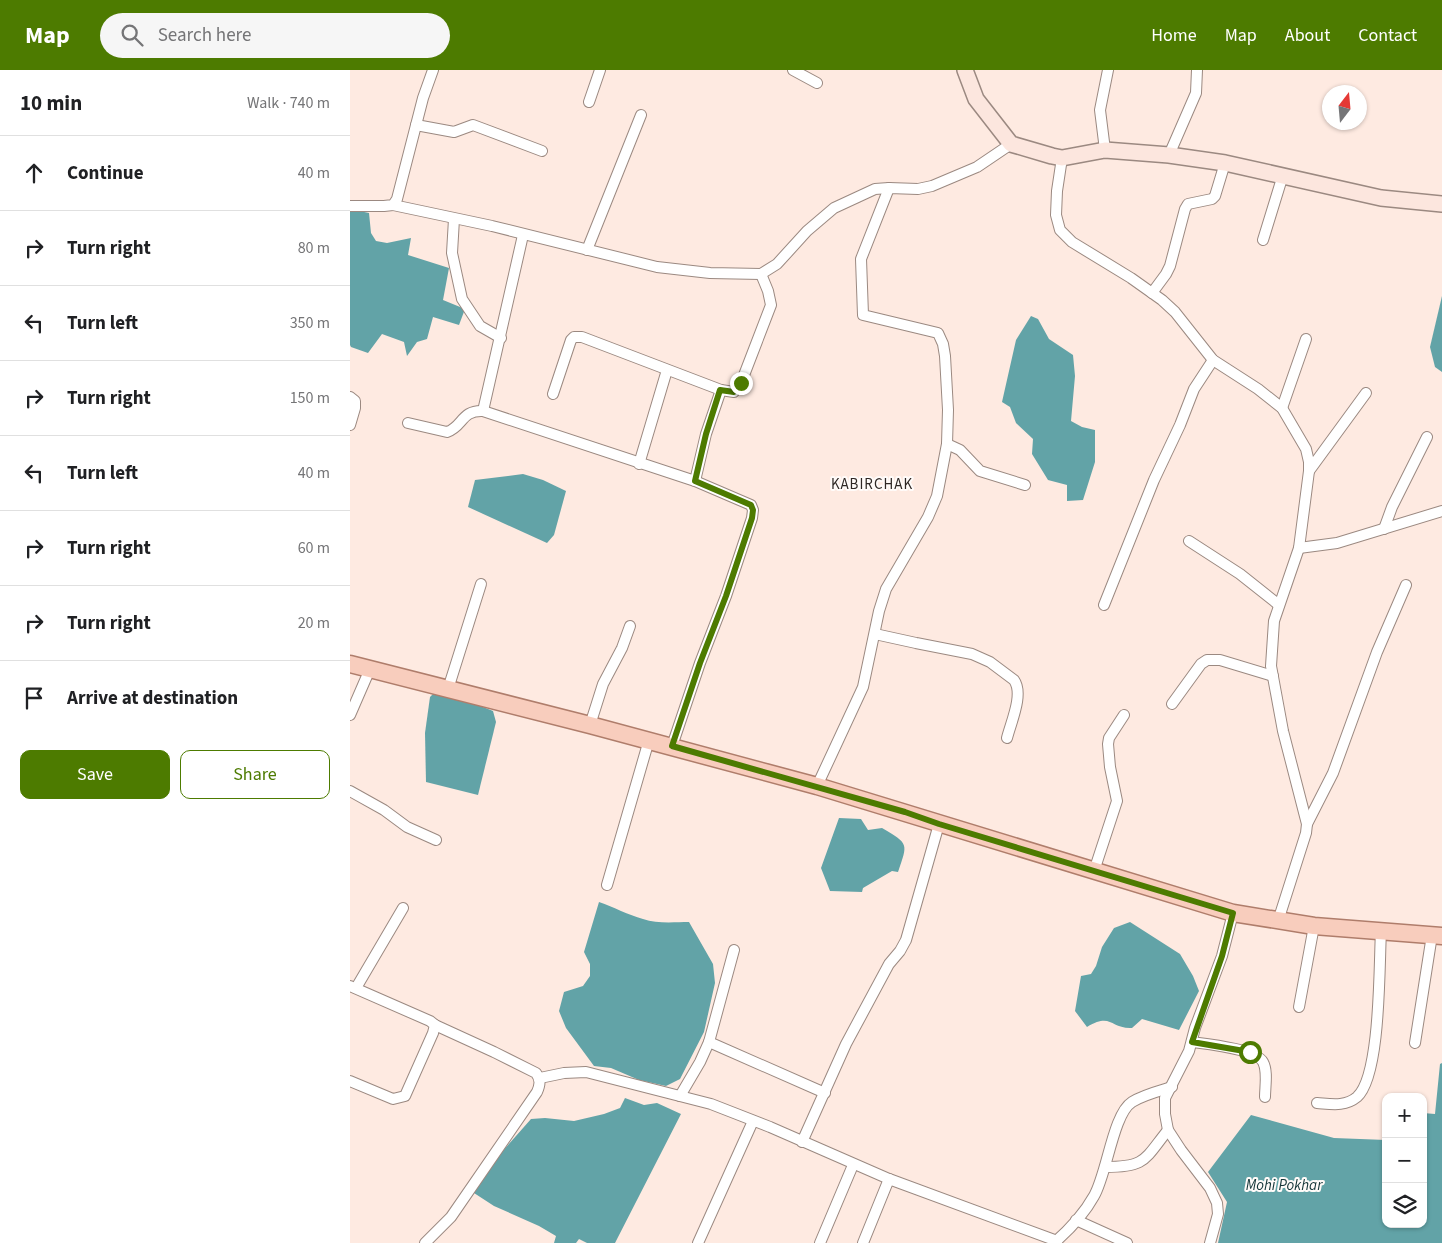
<!DOCTYPE html>
<html lang="en">
<head>
<meta charset="utf-8">
<style>
  body { margin:0; font-family:"Source Sans 3",sans-serif; background:#f6f6f6; color:#202124 }
  .controls { position:absolute; right:15px; bottom:15px; display:grid; overflow:hidden; border-radius:10px; box-shadow:0 1px 4px #0004 }
  .controls button { width:45px; height:45px; display:grid; place-items:center; padding:0; border:0; border-bottom:1px solid #e0e0e0; background:#fff; color:#202124; font:25px sans-serif }
  .compass { position:absolute; left:972px; top:15px; width:45px; height:45px; border-radius:50%; background:#fff; box-shadow:0 1px 4px #0004; rotate:16deg }
  .stop { position:absolute; width:15px; height:15px; margin:-11px; border:4px solid #4d7b00; border-radius:50%; background:#fff }
  .stop.end { background:#4d7b00; border-color:#fff; box-shadow:0 1px 5px #0008 }
  .list { margin:0; padding:0; list-style:none }
  h2 { display:flex; justify-content:space-between; align-items:center; height:65px; margin:0; padding:0 20px; font-size:21px }
  h2 small { font-size:16px; font-weight:400; color:#757577 }
  .list li { display:grid; grid-template-columns:32px 1fr auto; gap:15px; align-items:center; box-sizing:border-box; height:75px; padding:0 20px; border-top:1px solid #e0e0e0 }
  .list b { display:block; font-size:19px; white-space:nowrap }
  .list em { font-size:16px; font-style:normal; color:#757577 }
  .actions { display:flex; gap:10px; padding:15px 20px }
  .actions a { flex:1; padding:11px 0; border:1px solid #4d7b00; border-radius:10px; text-align:center; font-size:18px; color:#4d7b00 }
  .actions .main { background:#4d7b00; color:#fff }
  .icon { flex:none; width:28px; height:28px; fill:none; stroke:currentColor; stroke-width:2; stroke-linecap:round; stroke-linejoin:round }
  .map { position:relative; flex:none; width:1092px; height:1173px; overflow:hidden }
  header { display:flex; align-items:center; gap:30px; box-sizing:border-box; height:70px; padding:0 25px; background:#4d7b00; color:#fff }
  header strong { font-size:24px }
  nav { display:flex; gap:28px; margin-inline-start:auto; font-size:18px }
  .search { width:350px; height:45px; background:#f6f6f6; display:flex; align-items:center; gap:12px; box-sizing:border-box; padding:0 18px; border-radius:28px; color:#757577; font-size:19px }
  main { display:flex }
  aside { flex:1; background:#fff }
  .map>svg:first-child { display:block }
</style>
</head>
<body>
<header>
<strong>Map</strong>
<div class="search"><svg class="icon" aria-label="search" viewBox="0 0 24 24"><circle cx="10" cy="10" r="6"/><path d="M15 15l6 6"/></svg>Search here</div>
<nav><a>Home</a><a>Map</a><a>About</a><a>Contact</a></nav>
</header>
<main>
<aside>
<h2>10 min<small>Walk · 740 m</small></h2>
<ul class="list">
<li><svg class="icon" aria-label="ahead" viewBox="0 0 24 24"><path d="M12 20V5M6 11l6-6 6 6"/></svg><div><b>Continue</b></div><em>40 m</em></li>
<li><svg class="icon" aria-label="right" viewBox="0 0 24 24"><path d="M7 20v-9h11M14 6l5 5-5 5"/></svg><div><b>Turn right</b></div><em>80 m</em></li>
<li><svg class="icon" aria-label="left" viewBox="0 0 24 24"><path d="M17 20v-9H6M10 6l-5 5 5 5"/></svg><div><b>Turn left</b></div><em>350 m</em></li>
<li><svg class="icon" aria-label="right" viewBox="0 0 24 24"><path d="M7 20v-9h11M14 6l5 5-5 5"/></svg><div><b>Turn right</b></div><em>150 m</em></li>
<li><svg class="icon" aria-label="left" viewBox="0 0 24 24"><path d="M17 20v-9H6M10 6l-5 5 5 5"/></svg><div><b>Turn left</b></div><em>40 m</em></li>
<li><svg class="icon" aria-label="right" viewBox="0 0 24 24"><path d="M7 20v-9h11M14 6l5 5-5 5"/></svg><div><b>Turn right</b></div><em>60 m</em></li>
<li><svg class="icon" aria-label="right" viewBox="0 0 24 24"><path d="M7 20v-9h11M14 6l5 5-5 5"/></svg><div><b>Turn right</b></div><em>20 m</em></li>
<li><svg class="icon" aria-label="arrive" viewBox="0 0 24 24"><path d="M6 21V4h12l-3 4 3 4H6"/></svg><div><b>Arrive at destination</b></div></li>
</ul>
<div class="actions"><a class="main">Save</a><a>Share</a></div>
</aside>
<div class="map">
<svg width="1092" height="1173" viewBox="0 0 1092 1173">
  <rect width="100%" height="100%" fill="#feeae1"/>
  <g fill="#62a3a7">
    <path d="M0 139 19 143 21 163 26 171 37 173 61 168 58 185 99 198 93 230 115 239 109 255 83 247 77 269 67 272 57 286 54 272 32 264 18 283 1 277 0 275Z"/>
    <path d="M1092 226V302L1085 297 1080 277Z"/>
    <path d="M681 246 688 249 699 269 723 285 725 306 721 351 732 357 745 360V392L733 430 717 431V415L698 410 682 384 683 369 666 353 660 337 652 332 666 270Z"/>
    <path d="M173 404 193 410 216 421 204 465 197 473 118 437 125 410Z"/>
    <path d="M88 619 143 641 146 652 128 725 76 712 75 663 80 627Z"/>
    <path d="M489 748 511 749 518 760 532 758C559 774 558 773 548 802L542 801 513 818 512 822 480 821 471 798Z"/>
    <path d="M249 832C264 837 278 845 293 849 307 854 325 852 339 852L363 894 365 913 354 962 330 1009 316 1016 289 1010 261 998 244 996 216 958 209 941 214 922 233 916 240 906V894L234 882Z"/>
    <path d="M780 852 830 884 843 906 849 921 829 960 792 949 782 958C760 959 762 942 737 957L725 941 731 906 741 904 746 896 752 877 764 858Z"/>
    <path d="M1092 993V1173H868L877 1132 858 1102 901 1045 984 1068 1036 1070V1154H1073V1043L1085 1044 1090 994Z"/>
    <path d="M275 1028 294 1035 307 1033 331 1044 265 1173H237L229 1169 226 1173H204L206 1166 189 1156 144 1136 124 1123 143 1092 181 1049 195 1048 224 1051 254 1044 270 1038Z"/>
  </g>
  <g fill="none" stroke-linecap="round" stroke-linejoin="round">
    <g stroke="#9b8981" stroke-width="12">
      <g id="minor">
        <path d="M443 0 467 13"/>
        <path d="M239 32 250 0"/>
        <path d="M66 55 104 62 123 55 192 81"/>
        <path d="M755 80 750 40 758 0"/>
        <path d="M819 85 846 23 847 0"/>
        <path d="M712 88 707 121 706 145 710 160 722 172 781 208 812 230 825 242 863 290 908 319 932 338 956 379 959 392V401L949 478 924 551 921 596 933 661 957 754 956 763 928 851"/>
        <path d="M43 135 142 156 307 197 360 203 411 204 427 194 457 161 484 138 525 119 539 118 568 119 582 116 627 97 661 74"/>
        <path d="M0 136H34L43 135 47 129 73 28 83 0"/>
        <path d="M104 149 102 183 112 229 130 256 151 268"/>
        <path d="M913 170 933 105"/>
        <path d="M237 180 291 45"/>
        <path d="M802 223 816 204 820 196 835 139 838 134 862 129 865 126 875 93"/>
        <path d="M203 324 221 270 224 267H232L371 320 384 322 391 313 421 235 418 221 411 204"/>
        <path d="M0 327 5 331V338L0 355"/>
        <path d="M932 338 956 269"/>
        <path d="M133 341 173 165"/>
        <path d="M58 353 97 362C113 357 111 340 133 341L345 411 401 435 403 440 402 448 376 526 350 593 322 676"/>
        <path d="M597 374 610 380 630 401 675 415"/>
        <path d="M289 394 317 300"/>
        <path d="M959 401 1016 323"/>
        <path d="M345 411 356 364 371 320"/>
        <path d="M1034 459 1042 437 1077 367"/>
        <path d="M839 471 890 504 929 535"/>
        <path d="M949 478 987 473 1092 441"/>
        <path d="M754 535 804 410 830 355 844 319 863 290"/>
        <path d="M525 564 566 573 622 584 640 592 664 610C674 624 661 652 657 668"/>
        <path d="M98 619 131 514"/>
        <path d="M822 634 851 594 857 590H870L923 606"/>
        <path d="M0 645 20 599"/>
        <path d="M240 655 253 614 272 578 280 556"/>
        <path d="M467 716 513 617 529 541 536 519 578 447 587 426 597 374 598 340 595 286 593 274 588 263 513 245 511 189 539 118"/>
        <path d="M0 721 34 740 57 757 86 770"/>
        <path d="M957 754 983 703 1027 582 1056 515"/>
        <path d="M744 801 767 731 760 697 758 674 759 668 774 645"/>
        <path d="M257 815 299 670"/>
        <path d="M0 916 80 951 85 955 83 963 55 1026 43 1029 0 1011"/>
        <path d="M6 918 53 838"/>
        <path d="M949 937 964 856"/>
        <path d="M359 972 475 1023"/>
        <path d="M842 972C857 974 906 979 913 992 918 1001 915 1017 915 1027"/>
        <path d="M1065 973 1082 865"/>
        <path d="M190 1008 214 1003 236 1002 361 1034 420 1057 539 1109 707 1171"/>
        <path d="M330 1026 350 992 359 972 384 880"/>
        <path d="M967 1033C981 1034 995 1037 1007 1027 1031 1006 1029 895 1031 861"/>
        <path d="M452 1072 496 974 539 894 550 881 556 870 589 754"/>
        <path d="M755 1097C796 1097 794 1090 818 1060"/>
        <path d="M726 1150 777 1173"/>
        <path d="M75 1173 101 1147 187 1022C190 1015 191 1010 186 1003L144 982 85 955"/>
        <path d="M348 1173 403 1051"/>
        <path d="M470 1173 503 1095"/>
        <path d="M513 1173 539 1109"/>
        <path d="M704 1173C719 1160 734 1144 744 1126 757 1104 763 1044 782 1032 793 1025 809 1021 822 1017"/>
        <path d="M860 1173 868 1144 867 1133 860 1118 831 1080 818 1060 815 1044V1028L839 981 845 958 872 886 883 843"/>
      </g>
    </g>
    <g stroke="#9b8981" stroke-width="18">
      <path id="secondary" d="M615 0 626 29 661 74 702 86 712 88 755 80 819 85 875 93 1031 128 1092 134"/>
    </g>
    <g stroke="#af7d6b" stroke-width="19">
      <path id="primary" d="M0 594 240 655 467 716 883 843 964 856 1092 866"/>
    </g>
    <use href="#minor" stroke="#fff" stroke-width="10"/>
    <use href="#secondary" stroke="#fce6de" stroke-width="15"/>
    <use href="#primary" stroke="#f8cdbd" stroke-width="16"/>
  </g>
  <g fill="none" stroke-linecap="round" stroke-linejoin="round">
    <path stroke="#4d7b00" stroke-width="6" d="M391 313 384 322 370 320 356 364 345 411 401 435 403 440 402 448 376 526 350 593 322 676 555 742 589 754 883 843 872 886 842 972 900 982"/>
  </g>
  <g text-anchor="middle" stroke-width="4" stroke-linejoin="round" paint-order="stroke">
    <g font-size="15" letter-spacing="1" fill="#2e2724" stroke="#fffbf9">
      <text x="522" y="419">KABIRCHAK</text>
    </g>
    <g font-size="15" font-style="italic" fill="#143538" stroke="#fffbf9">
      <text x="934" y="1120">Mohi Pokhar</text>
    </g>
  </g>
</svg>
<div class="controls">
<button>+</button>
<button>−</button>
<button><svg class="icon" aria-label="layers" viewBox="0 0 24 24"><path d="M12 4l9 5-9 5-9-5zM3 14l9 5 9-5"/></svg></button>
</div>
<svg class="compass" viewBox="-18 -18 36 36"><path d="M0-13l5 13h-10z" fill="#e53935"/><path d="M0 13l5-13h-10z" fill="#757577"/></svg>
<div class="stop" style="left:900px;top:982px"></div>
<div class="stop end" style="left:391px;top:313px"></div>
</div>
</main>
</body>
</html>
